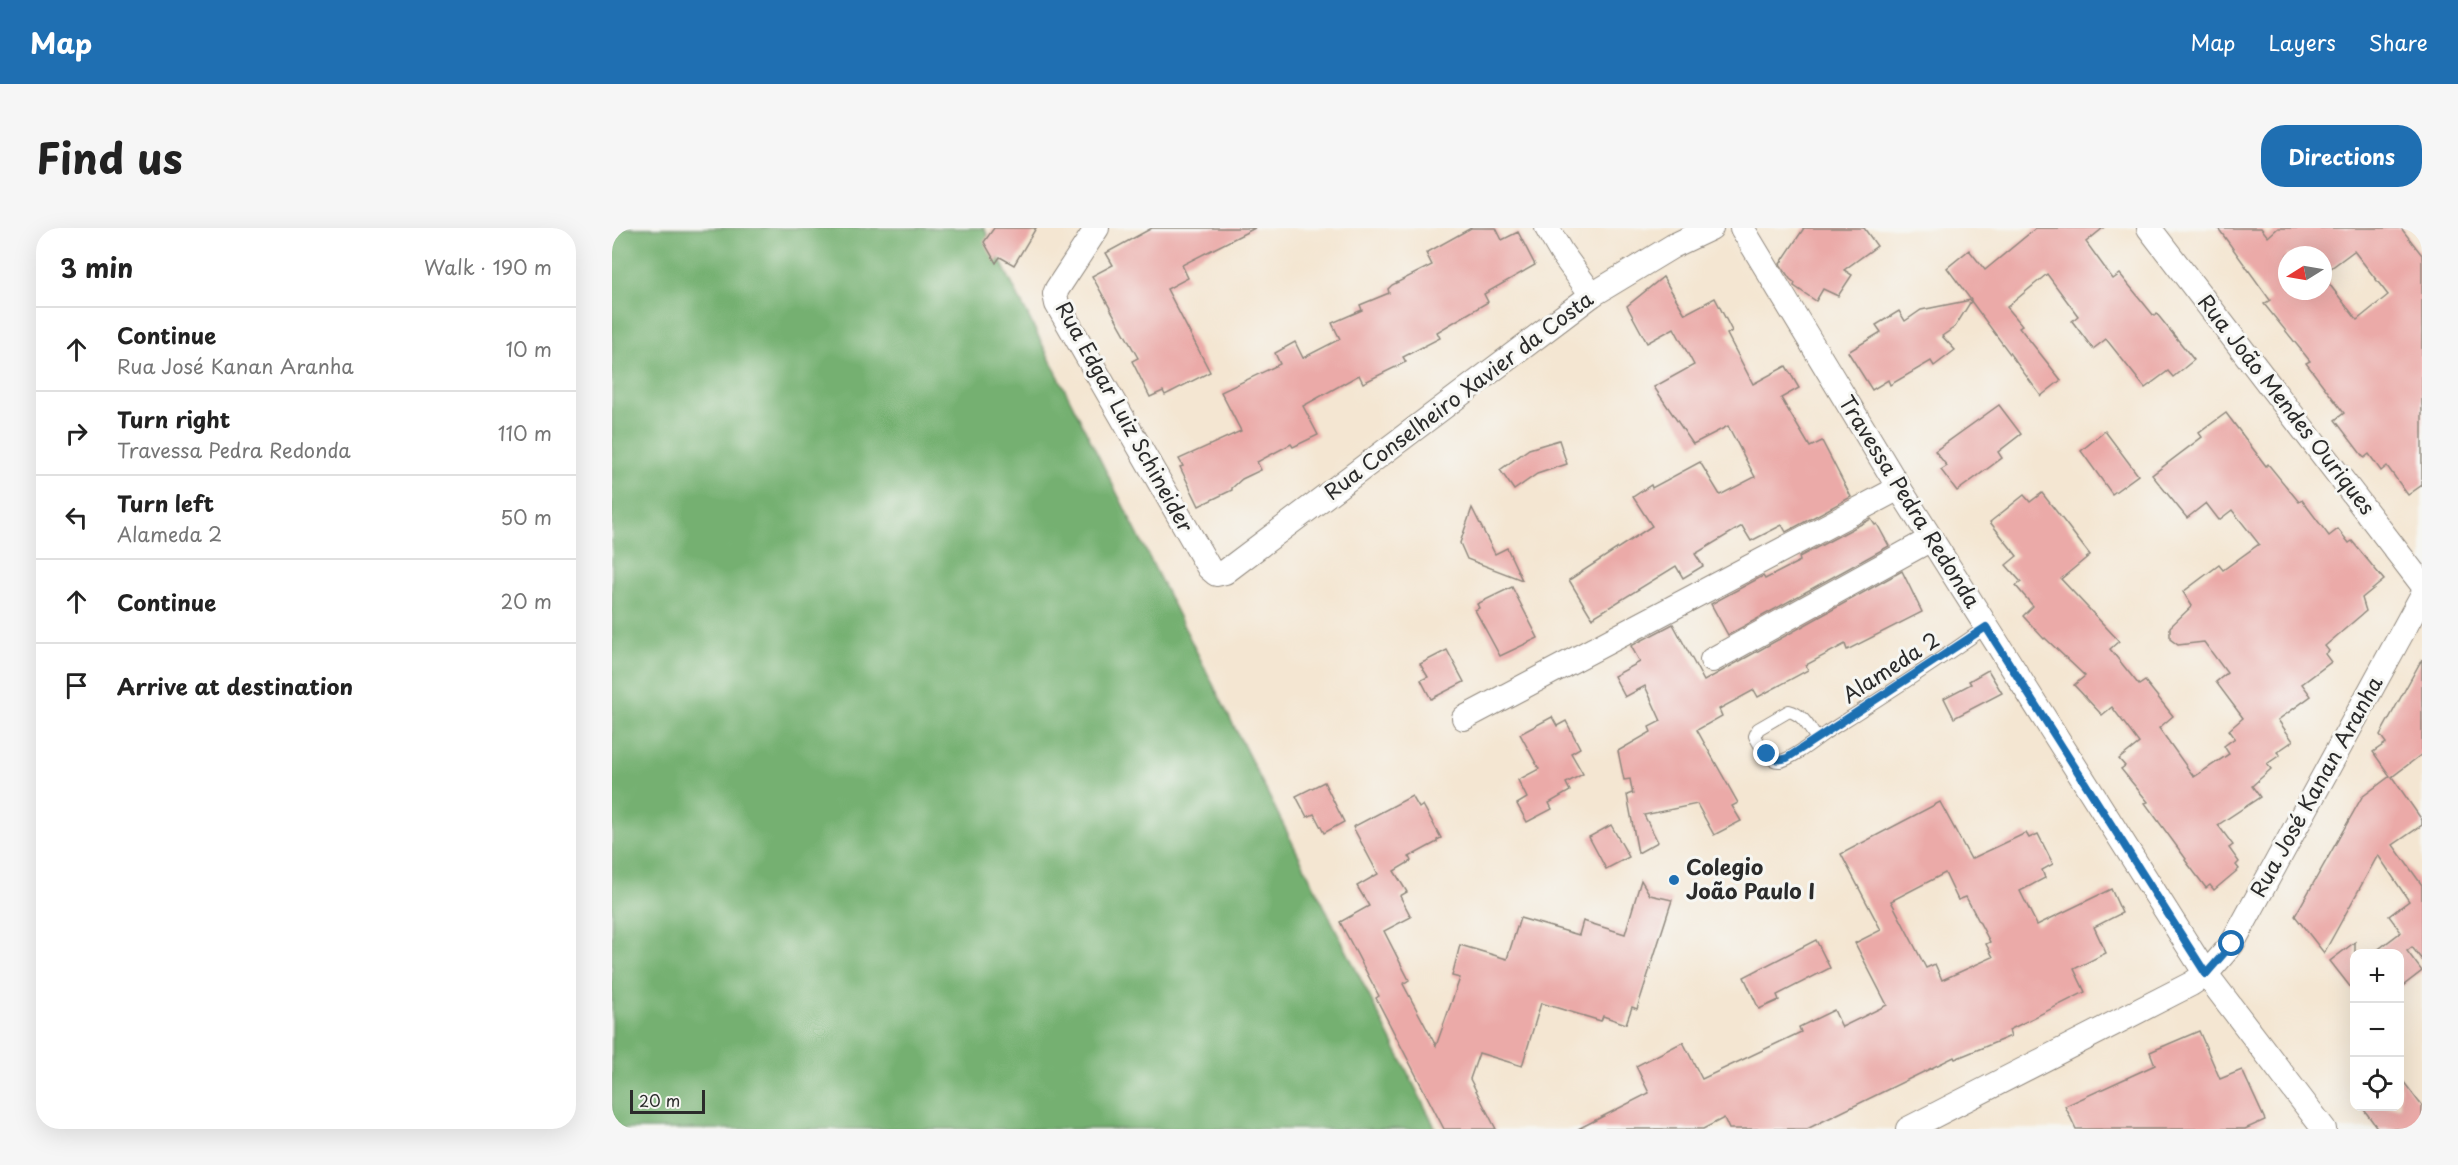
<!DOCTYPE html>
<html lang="en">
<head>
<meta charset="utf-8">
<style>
  body { margin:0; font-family:"Playpen Sans",sans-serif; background:#f6f6f6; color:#222 }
  .controls { position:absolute; right:18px; bottom:18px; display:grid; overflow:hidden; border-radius:12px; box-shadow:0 6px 24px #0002 }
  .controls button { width:54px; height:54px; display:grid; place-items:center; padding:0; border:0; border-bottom:2px solid #e0e0e0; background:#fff; color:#222; font:30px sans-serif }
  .compass { position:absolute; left:1666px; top:18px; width:54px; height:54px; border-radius:50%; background:#fff; box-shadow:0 6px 24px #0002; rotate:259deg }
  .scale { position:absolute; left:18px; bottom:15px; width:75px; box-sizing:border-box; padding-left:6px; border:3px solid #2b2b2b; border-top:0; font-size:16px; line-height:21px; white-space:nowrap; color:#2b2b2b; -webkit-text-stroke:4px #f6f6f2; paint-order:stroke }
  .stop { position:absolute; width:18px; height:18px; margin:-14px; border:4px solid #1f6fb2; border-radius:50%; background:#fff }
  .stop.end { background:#1f6fb2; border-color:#fff; box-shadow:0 2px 6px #0008 }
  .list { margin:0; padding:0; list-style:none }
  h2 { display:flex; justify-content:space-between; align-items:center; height:78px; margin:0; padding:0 24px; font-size:26px }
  h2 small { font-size:20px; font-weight:400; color:#767676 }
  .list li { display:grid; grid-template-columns:39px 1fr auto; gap:18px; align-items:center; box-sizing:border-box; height:84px; padding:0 24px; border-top:2px solid #e0e0e0 }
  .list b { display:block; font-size:22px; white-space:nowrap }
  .list p { margin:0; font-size:20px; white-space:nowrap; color:#767676 }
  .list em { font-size:20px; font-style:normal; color:#767676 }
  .icon { flex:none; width:33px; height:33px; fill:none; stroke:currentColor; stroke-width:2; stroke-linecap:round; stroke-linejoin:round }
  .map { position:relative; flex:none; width:1810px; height:901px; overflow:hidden; border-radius:24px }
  header { display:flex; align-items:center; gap:36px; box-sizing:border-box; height:84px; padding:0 30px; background:#1f6fb2; color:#fff }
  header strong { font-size:28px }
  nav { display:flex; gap:33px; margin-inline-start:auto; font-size:21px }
  .intro { display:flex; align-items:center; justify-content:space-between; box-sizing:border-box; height:144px; padding:0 36px }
  h1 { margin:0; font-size:42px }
  .button { padding:15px 27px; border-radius:24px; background:#1f6fb2; color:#fff; font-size:21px; font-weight:700 }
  main { display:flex; gap:36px; padding:0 36px }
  aside { flex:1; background:#fff; border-radius:24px; box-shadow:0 6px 24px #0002 }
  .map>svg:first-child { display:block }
</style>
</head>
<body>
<header>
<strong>Map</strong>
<nav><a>Map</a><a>Layers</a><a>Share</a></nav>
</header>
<div class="intro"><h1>Find us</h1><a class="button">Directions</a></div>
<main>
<aside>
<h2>3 min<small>Walk · 190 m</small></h2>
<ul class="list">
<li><svg class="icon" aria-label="ahead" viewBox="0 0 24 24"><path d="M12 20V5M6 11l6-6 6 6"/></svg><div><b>Continue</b><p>Rua José Kanan Aranha</p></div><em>10 m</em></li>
<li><svg class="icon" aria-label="right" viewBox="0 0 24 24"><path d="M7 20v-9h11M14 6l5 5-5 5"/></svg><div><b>Turn right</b><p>Travessa Pedra Redonda</p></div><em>110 m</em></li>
<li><svg class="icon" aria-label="left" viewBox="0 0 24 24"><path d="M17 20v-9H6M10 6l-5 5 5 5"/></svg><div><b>Turn left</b><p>Alameda 2</p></div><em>50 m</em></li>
<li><svg class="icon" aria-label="ahead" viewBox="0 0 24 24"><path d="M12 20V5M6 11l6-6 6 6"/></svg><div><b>Continue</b></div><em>20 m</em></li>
<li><svg class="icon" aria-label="arrive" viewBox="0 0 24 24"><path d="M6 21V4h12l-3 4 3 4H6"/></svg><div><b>Arrive at destination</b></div></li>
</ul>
</aside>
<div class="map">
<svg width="1810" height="901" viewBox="0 0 1810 901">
  <rect width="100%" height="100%" fill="#f6f6f2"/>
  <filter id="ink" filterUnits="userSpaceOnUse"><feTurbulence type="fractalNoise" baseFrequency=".0167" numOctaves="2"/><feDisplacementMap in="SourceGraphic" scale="12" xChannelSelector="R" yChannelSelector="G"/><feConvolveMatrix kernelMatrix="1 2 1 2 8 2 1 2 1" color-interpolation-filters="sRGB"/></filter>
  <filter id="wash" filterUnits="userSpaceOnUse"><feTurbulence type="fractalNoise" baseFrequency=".008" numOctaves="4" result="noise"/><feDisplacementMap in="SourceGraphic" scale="24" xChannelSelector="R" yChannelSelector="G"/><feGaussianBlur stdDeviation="1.35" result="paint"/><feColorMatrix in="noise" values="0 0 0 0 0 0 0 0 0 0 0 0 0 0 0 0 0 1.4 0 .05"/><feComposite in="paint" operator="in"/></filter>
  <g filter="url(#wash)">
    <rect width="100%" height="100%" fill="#f4e6d2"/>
    <path fill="#74b071" stroke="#506e4e" stroke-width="1.5" d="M0 0H372L824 901H0Z"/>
    <g id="blocks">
      <g fill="#ebaaa8" fill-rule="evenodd">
        <path d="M382 0H424L402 37 388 29 384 35 372 14Z"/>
        <path d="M540 0H643L570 37 576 50 555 61 598 144 553 167 551 163 538 169 520 133 526 130 480 48 501 37 494 25Z"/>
        <path d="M859 0H884L890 12 906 4 923 37 872 66 876 74 825 104 828 110 791 129 794 134 751 155 747 147 691 178 706 207 681 219 679 216 645 234 649 242 630 251 620 260V262L587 278 568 239 571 238 567 231 629 203 609 164 668 136 663 125 683 114 691 130 728 111 720 95 750 82 748 77 777 65 776 61 780 57 820 37 814 25Z"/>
        <path d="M1192 0H1252L1265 18 1232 42 1240 47 1226 68 1211 61 1204 73 1182 58 1183 55 1178 51 1168 36Z"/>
        <path d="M1424 0H1491L1474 14 1501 51 1508 46 1542 88 1545 86 1582 132 1561 149 1556 143 1533 160 1494 111 1481 121 1460 93 1466 88 1435 46 1395 79 1410 97 1407 99 1449 152 1429 168 1359 73 1343 99 1330 108 1343 122 1322 138 1319 133 1278 157 1276 152 1260 162 1236 124 1269 104 1264 97 1287 83 1293 93 1309 82 1359 72 1335 40 1357 22 1373 42Z"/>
        <path d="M1606 0H1649L1656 9 1666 0H1789L1810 27V257L1796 267 1775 238 1769 243 1757 226 1752 230 1723 192 1732 185 1694 135 1698 133 1652 76 1658 72ZM1742 23 1776 67 1745 92 1711 48V63H1675V27H1711V46Z"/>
        <path d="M1051 49 1073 86 1103 70 1120 103 1115 106 1141 156 1174 138 1187 160 1169 170 1198 219 1210 213 1239 269 1174 304 1170 297 1139 313 1130 298 1083 326 1091 338 1071 350 1064 338 980 390 957 352 1040 298 1021 269 1039 257 1040 260 1088 234 1108 267 1143 249 1116 198 1081 216 1042 159 1082 137 1062 100 1035 115 1015 78Z"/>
        <path d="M1387 177 1409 206 1386 224 1390 230 1345 263 1329 242 1335 238 1323 223Z"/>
        <path d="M1614 185 1654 238 1656 236 1687 274 1690 272 1717 308 1726 301 1737 315 1740 313 1772 352 1750 370 1754 383 1713 418 1717 423 1713 426 1719 434 1690 456 1699 468 1666 492 1681 513 1665 524 1668 527 1655 536 1659 541 1640 558 1648 569 1606 597 1621 617 1617 620 1627 634 1624 637 1627 641 1602 662 1598 657 1594 660 1573 632 1574 631 1533 575 1536 574 1509 541 1513 538 1507 531 1527 515 1500 479 1490 487 1462 457 1473 448 1433 410 1432 411 1411 388 1421 378 1404 358 1409 354 1394 337 1405 328 1378 294 1412 267 1418 274 1430 265 1451 292 1478 327 1449 351 1507 413 1498 421 1527 457 1533 453 1561 488 1547 500 1582 549 1617 526 1612 518 1623 510 1617 502 1631 490 1604 454 1615 445 1592 414 1566 417 1558 411V399L1580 378 1571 364 1607 337 1611 342 1647 316 1620 282 1607 292 1594 275 1575 290 1540 247 1590 209 1587 205Z"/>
        <path d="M1493 203 1526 247 1500 266 1469 223Z"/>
        <path d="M947 212 955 236 925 246 902 262 888 242 917 221Z"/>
        <path d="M860 280 883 326 895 320 910 352 855 331 848 315Z"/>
        <path d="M1259 291 1263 297 1265 296 1277 318 1116 407 1099 376 1151 348 1153 351 1188 333 1187 329Z"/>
        <path d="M1290 343 1310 384 1235 422 1233 416 1194 437 1196 442 1146 469 1142 462 1107 481 1110 488 1085 502 1126 575 1120 578 1129 593 1102 607 1085 576 1032 587 1046 614 1026 625 1015 567 1020 565 1021 567 1018 551 1012 552 1006 523 1039 504 1037 499 1049 493 1033 458 1013 469 1002 448 1028 434 1019 418 1061 396 1092 453Z"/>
        <path d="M900 359 926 410 888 428 863 382 867 380 865 376Z"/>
        <path d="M835 422 852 454 819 471 809 452 816 449 808 436Z"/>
        <path d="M1810 431V526L1780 549 1810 592V597L1781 617 1810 657V732L1800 719 1795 723 1810 743 1788 760V726H1760L1789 704 1777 688 1797 673 1766 627 1712 725 1683 688 1750 569 1778 548 1761 524 1774 515 1768 507Z"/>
        <path d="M1376 442 1390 465 1342 490 1332 470 1359 456 1357 453Z"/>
        <path d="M940 489 945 498 954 493 968 520 959 525 971 546 954 555 958 563 937 575 940 581 915 594 905 576 915 570 906 552 927 541 908 506Z"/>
        <path d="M712 554 732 594 712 605 702 586 695 589 684 568Z"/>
        <path d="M800 568 807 580 811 577 829 610 825 612V614L797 629 799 633 782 643 795 664 788 668 799 689 772 703 797 752 791 756 824 818 848 750 840 748 848 717 895 731 908 690 967 707 971 693 1013 706 1029 652 1038 667 1060 672 1025 781 1020 779 1014 796 991 788 989 793 929 775 910 838 867 825 858 851 884 901H832L764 770 767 768 728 694 757 678 745 658 766 646 741 599Z"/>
        <path d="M1328 574 1359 631 1414 605 1417 610 1426 606 1441 636 1430 642 1433 650 1408 663 1425 697 1499 661 1510 685 1482 699 1494 725 1462 741 1473 764 1397 802 1399 808 1343 831 1342 829 1195 901H1117L1112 890 1091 901H966L1037 865 1024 838 1071 814 1090 851 1189 804 1187 799 1222 782 1230 799 1275 777 1243 715 1269 702 1229 626ZM1333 645 1346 672 1354 669 1378 714 1374 716 1381 729 1330 752 1323 736 1314 740 1279 673Z"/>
        <path d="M999 597 1017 629 994 641 977 609Z"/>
        <path d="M1204 712 1218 740 1165 767 1167 772 1147 781 1132 749Z"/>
        <path d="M1743 714V765L1718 733Z"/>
        <path d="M1587 803 1608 851 1630 842 1653 892 1633 901H1464L1453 878 1543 837 1538 824Z"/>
        <path d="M1788 849 1810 878V901H1766L1750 879H1788Z"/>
      </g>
    </g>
  </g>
  <g filter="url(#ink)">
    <use href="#blocks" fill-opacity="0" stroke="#90887e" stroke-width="1.5"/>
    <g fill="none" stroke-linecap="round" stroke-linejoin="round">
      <g stroke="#90887e" stroke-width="14">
        <path id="service" d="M1205 511C1197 500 1192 487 1177 483L1146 501 1143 508C1148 517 1156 534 1168 533 1179 532 1205 511 1215 504 1269 470 1322 436 1374 399"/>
      </g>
      <g stroke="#90887e" stroke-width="26">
        <g id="minor">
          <path d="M485 0 445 61 443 66 445 76 597 340 604 346 613 344 980 67 1061 18 1099 0"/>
          <path d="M935 0 949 24 980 67"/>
          <path d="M1130 0 1287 260 1594 746 1712 901"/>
          <path d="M1537 0 1810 356"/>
          <path d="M1100 432 1319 311"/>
          <path d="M852 490 1287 260"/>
          <path d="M1296 901 1579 756 1594 746 1620 716 1810 368"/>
        </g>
      </g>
      <use href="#service" stroke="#fff" stroke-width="12"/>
      <use href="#minor" stroke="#fff" stroke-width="24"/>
    </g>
  </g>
  <g fill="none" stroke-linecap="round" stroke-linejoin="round" filter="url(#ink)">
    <path stroke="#1f6fb2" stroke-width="8" d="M1155 526C1162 532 1166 533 1175 530L1374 399 1594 746 1620 716"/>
  </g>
  <circle fill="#1f6fb2" stroke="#f6f6f2" stroke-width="2" cx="1062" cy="652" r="6"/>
  <g text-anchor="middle" stroke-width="6" stroke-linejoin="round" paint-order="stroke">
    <g font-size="21" fill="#2b2b2b" stroke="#f6f6f2">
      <text transform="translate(847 168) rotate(-37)" y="7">Rua Conselheiro Xavier da Costa</text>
      <text transform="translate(1674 177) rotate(52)" y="7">Rua João Mendes Ouriques</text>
      <text transform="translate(512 189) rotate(61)" y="7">Rua Edgar Luiz Schineider</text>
      <text transform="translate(1297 274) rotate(58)" y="7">Travessa Pedra Redonda</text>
      <text transform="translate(1279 440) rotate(-33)" y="7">Alameda 2</text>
      <text transform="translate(1705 559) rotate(-61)" y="7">Rua José Kanan Aranha</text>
    </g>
    <g font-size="21" font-weight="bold" fill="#2b2b2b" stroke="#f6f6f2" text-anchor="start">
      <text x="1074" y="647">Colegio<tspan x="1074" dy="24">João Paulo I</tspan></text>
    </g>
  </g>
</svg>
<div class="controls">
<button>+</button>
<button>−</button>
<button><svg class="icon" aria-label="locate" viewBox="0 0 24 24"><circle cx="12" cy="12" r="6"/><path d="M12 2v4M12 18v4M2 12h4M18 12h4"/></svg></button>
</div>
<svg class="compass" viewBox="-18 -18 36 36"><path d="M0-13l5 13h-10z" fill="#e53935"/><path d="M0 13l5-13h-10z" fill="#767676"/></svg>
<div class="scale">20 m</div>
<div class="stop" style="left:1620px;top:716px"></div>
<div class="stop end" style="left:1155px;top:526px"></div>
</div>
</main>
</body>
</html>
